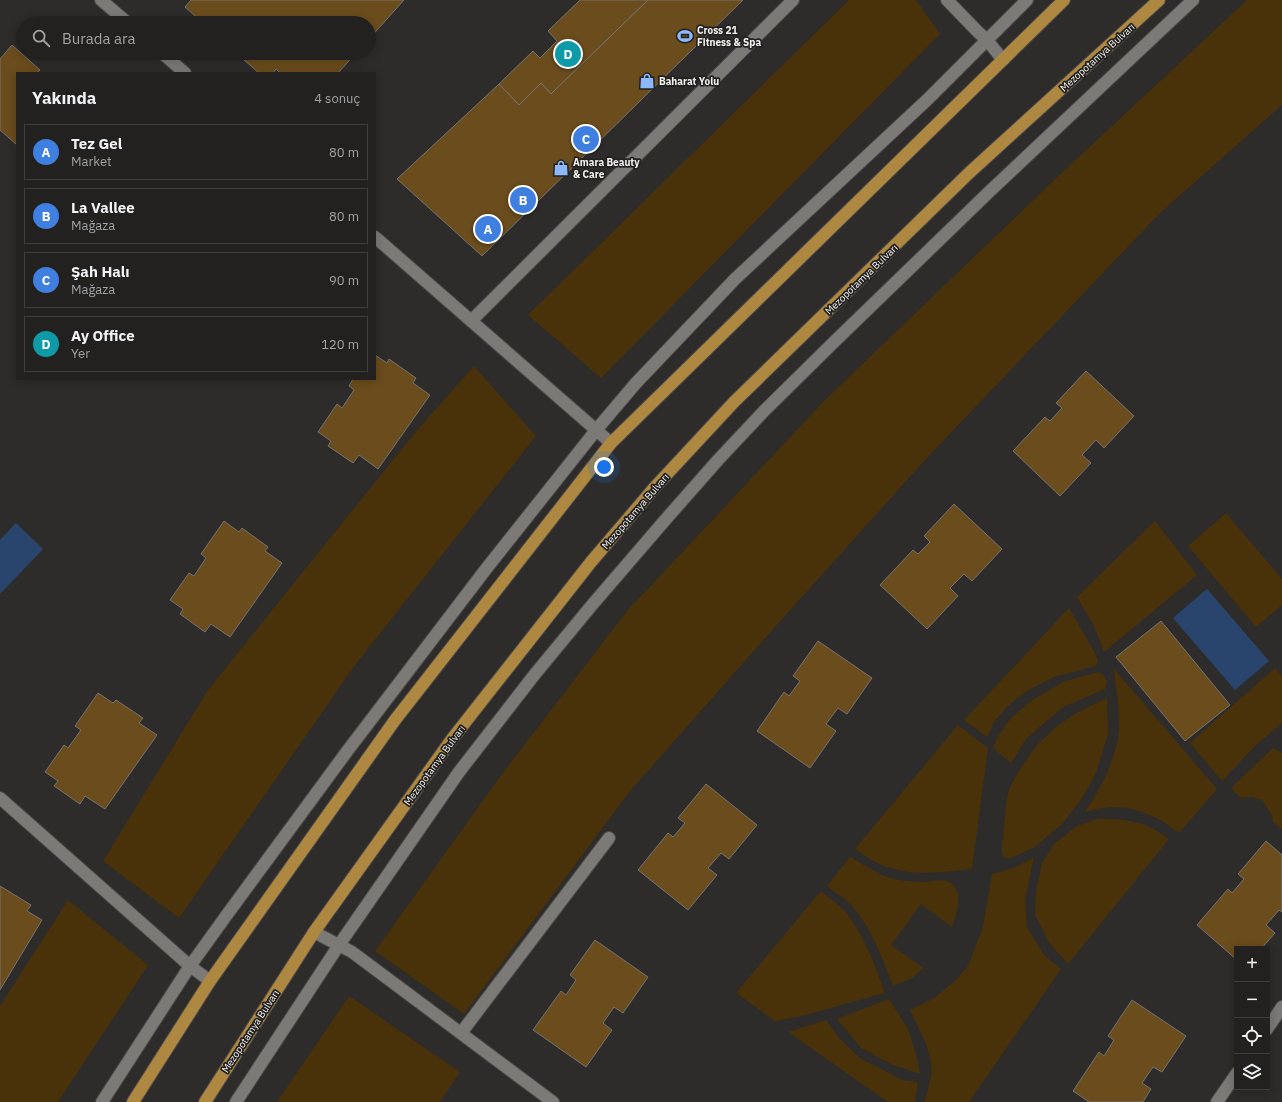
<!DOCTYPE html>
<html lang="tr">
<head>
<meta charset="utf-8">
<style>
  body { margin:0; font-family:"IBM Plex Sans",sans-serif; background:#2e2e2d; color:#f1f3f6 }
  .controls { position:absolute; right:12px; bottom:12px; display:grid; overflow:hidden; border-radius:0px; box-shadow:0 2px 10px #0003 }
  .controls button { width:36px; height:36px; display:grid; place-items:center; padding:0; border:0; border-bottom:1px solid #3f3e3e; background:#222120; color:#f1f3f6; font:20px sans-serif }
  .you { position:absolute; left:604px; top:467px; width:14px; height:14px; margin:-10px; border:3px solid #fff; border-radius:50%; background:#1a73e8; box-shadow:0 0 0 6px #1a73e833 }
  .badge { display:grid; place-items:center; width:26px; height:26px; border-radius:50%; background:#8cb9fc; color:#fff; font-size:13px; font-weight:700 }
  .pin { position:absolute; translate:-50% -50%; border:2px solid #fff; box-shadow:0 1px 4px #0006 }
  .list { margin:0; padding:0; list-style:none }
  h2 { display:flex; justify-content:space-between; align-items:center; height:52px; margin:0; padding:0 16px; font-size:17px }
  h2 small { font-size:13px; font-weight:400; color:#a2a3a5 }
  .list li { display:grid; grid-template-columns:26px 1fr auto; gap:12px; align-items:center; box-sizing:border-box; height:56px; margin:0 8px 8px; padding:0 8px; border:1px solid #3f3e3e; border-radius:0px }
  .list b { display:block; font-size:15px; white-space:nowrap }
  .list p { margin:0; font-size:13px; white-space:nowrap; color:#a2a3a5 }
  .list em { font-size:13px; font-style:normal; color:#a2a3a5 }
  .icon { flex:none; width:22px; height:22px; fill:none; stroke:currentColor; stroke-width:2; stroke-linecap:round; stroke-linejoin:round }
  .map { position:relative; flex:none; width:1282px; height:1102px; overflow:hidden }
  .search { position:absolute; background:#222120; box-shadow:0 2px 10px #0003; left:16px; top:16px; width:360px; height:44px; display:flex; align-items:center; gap:10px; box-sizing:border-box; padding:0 14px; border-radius:22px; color:#a2a3a5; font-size:15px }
  .panel { position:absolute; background:#222120; box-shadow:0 2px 10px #0003; left:16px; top:72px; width:360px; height:308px; border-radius:0px }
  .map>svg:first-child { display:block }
</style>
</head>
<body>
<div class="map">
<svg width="1282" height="1102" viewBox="0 0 1282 1102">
  <rect width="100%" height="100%" fill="#2d2c2a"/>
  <g fill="#493109">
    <path d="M849 0H916L940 34 601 378 528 315Z"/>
    <path d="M1247 0H1282V105L1160 213 925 460 775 627 630 791 464 1014 375 951 502 774 627 611 826 399 1050 184Z"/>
    <path d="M474 366 536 436 355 665 179 918 103 861 208 690 413 435Z"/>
    <path d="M1226 513 1282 579V605L1256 627 1188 546Z"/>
    <path d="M1155 521 1197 575 1104 652 1094 626 1077 597Z"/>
    <path d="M1069 608 1095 653 1098 661 1096 666 1054 677 1025 692 1007 707 994 722 987 737 964 720Z"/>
    <path d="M1275 668 1282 676V723L1254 747 1222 781 1190 743Z"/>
    <path d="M1114 669 1217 789 1179 833 1161 820 1145 813 1128 808 1109 807 1085 812C1101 788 1116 760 1119 730 1120 710 1116 689 1114 669Z"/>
    <path d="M1099 672 1103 675 1107 681 1105 689 1063 707 1026 739 1011 763 993 748 998 736 1011 718 1034 699 1065 681Z"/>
    <path d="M1107 698 1108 734 1096 773 1083 797 1063 823 1035 847 1011 858H1005L1002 854V847L1006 804 1009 789 1020 769 1037 745 1057 726 1078 712Z"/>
    <path d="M958 725 988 748 972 869C945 872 917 876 891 868 878 865 867 857 855 849Z"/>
    <path d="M1273 748 1282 753V829L1273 822 1272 815 1262 800 1252 797 1241 798 1231 788Z"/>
    <path d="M1096 819C1126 819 1144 820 1169 839L1068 964 1050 944 1035 915 1036 891 1042 863 1055 843 1077 826Z"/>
    <path d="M850 857C865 865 878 875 894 879 904 881 915 882 925 882 932 882 939 879 946 881 966 887 957 914 952 927L921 904 891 945 923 968 912 978 893 986C882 957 871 926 849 903 843 896 834 892 827 886Z"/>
    <path d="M1034 857 1025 900 1027 927 1044 955 1061 969 969 1102H924C928 1090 933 1075 931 1062 928 1044 918 1027 910 1010L936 997 956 980 968 966 983 927 992 874 1014 868Z"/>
    <path d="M821 891C829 897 838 904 845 911 864 935 875 965 885 993L802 1016 775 1021 736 993Z"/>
    <path d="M68 900 148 965 58 1102H0V1006Z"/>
    <path d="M349 996 460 1072 440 1102H277Z"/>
    <path d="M889 999 908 1029 916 1054 920 1074 893 1065 861 1048 837 1019Z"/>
    <path d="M826 1020 840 1039 860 1058 902 1080 918 1082 915 1102H888L788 1032Z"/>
  </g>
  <g fill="#2a456d">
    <path d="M16 523 43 549 0 594V540Z"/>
    <path d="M1207 589 1269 661 1235 690 1173 618Z"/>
  </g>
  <g fill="#6b4c1c" stroke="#757371">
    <path d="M191 0H404L369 39V23H203L185 7Z"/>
    <path d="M580 0H648L551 94 541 83 519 105 499 84 533 51 540 58 557 41 548 31Z"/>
    <path d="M648 0H743L482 256 397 179 499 84 519 105 541 83 551 94Z"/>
    <path d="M12 45 40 70 37 73H17V145L0 130V59Z"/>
    <path d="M236 53H356L338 73H280L276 69 273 73H259Z"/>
    <path d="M375 355 387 363 389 359 416 378 413 383 430 395 378 469 359 455 353 463 328 446 331 441 318 432 337 404 342 408 354 390 349 386 353 379H375Z"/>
    <path d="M1086 371 1134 416 1104 448 1096 440 1082 455 1091 463 1060 496 1013 451 1045 417 1050 421 1062 408 1056 403Z"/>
    <path d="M954 504 1002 549 972 581 964 574 950 588 958 596 927 629 880 585 913 550 918 554 930 542 924 536Z"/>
    <path d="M224 521 239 532 242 528 268 547 265 551 282 563 230 637 211 624 205 632 180 614 183 609 170 600 189 573 194 576 206 558 201 554Z"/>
    <path d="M1161 621 1230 705 1185 741 1116 657Z"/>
    <path d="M818 641 872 678 847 714 838 708 826 724 836 731 810 768 757 731 784 692 789 696 800 681 793 676Z"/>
    <path d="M98 693 113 703 116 700 143 718 139 723 157 735 105 809 85 796 80 804 54 786 58 781 45 772 64 745 68 748 81 730 75 726Z"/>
    <path d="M706 784 757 825 729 859 721 853 708 868 717 875 688 910 638 870 668 833 673 837 685 823 678 818Z"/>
    <path d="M1266 841 1282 855V912L1279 910 1266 925 1275 933 1261 949H1237V960L1197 925 1228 889 1232 893 1244 879 1238 874Z"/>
    <path d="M0 886 31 905 27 911 42 920 0 990Z"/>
    <path d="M595 940 648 977 623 1013 614 1007 603 1023 612 1030 586 1067 533 1030 561 991 566 995 576 980 570 975Z"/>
    <path d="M1132 1000 1186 1036 1162 1072 1153 1067 1142 1083 1151 1089 1143 1102H1089L1073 1091 1099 1052 1104 1056 1114 1040 1108 1036Z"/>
  </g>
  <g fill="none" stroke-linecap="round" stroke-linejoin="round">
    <g stroke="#4a4947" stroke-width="14">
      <g id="minor">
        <path d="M101 0 128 23"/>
        <path d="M947 0 978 32 987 40 1003 60"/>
        <path d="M162 53 185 73"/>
        <path d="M375 237 611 443"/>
        <path d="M471 321 793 0"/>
        <path d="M0 798 190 966 210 981"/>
        <path d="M314 932 352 952 553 1102"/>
        <path d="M1267 1029 1282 1007"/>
        <path d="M461 1033 609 838"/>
        <path d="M102 1102 190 966 226 916 348 750 486 569 597 429 636 383 735 279 928 99 1027 0"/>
        <path d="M236 1102 339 945 459 772 535 674 592 605 666 519 718 460 764 411 834 342 990 191 1193 0"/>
        <path d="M1217 1102 1237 1073"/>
      </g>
    </g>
    <g stroke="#4a4947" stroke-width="14">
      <g id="major">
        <path d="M133 1102 210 981 395 720 611 443 1064 0"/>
        <path d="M205 1102 314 932 452 739 591 562 655 487 734 402 969 173 1159 0"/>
      </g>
    </g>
    <use href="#minor" stroke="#7b7a77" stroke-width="12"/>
    <use href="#major" stroke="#ae8741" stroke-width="12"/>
  </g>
  <defs>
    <g id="stadium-bare" transform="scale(1.2)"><path d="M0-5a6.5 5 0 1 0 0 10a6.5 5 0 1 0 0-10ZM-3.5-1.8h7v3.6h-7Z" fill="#8cb9fc" stroke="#232220" stroke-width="2.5" paint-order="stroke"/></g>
    <g id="shop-bare" transform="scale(1.2)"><path d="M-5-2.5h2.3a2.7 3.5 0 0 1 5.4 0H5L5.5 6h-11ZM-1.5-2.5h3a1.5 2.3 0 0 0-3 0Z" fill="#8cb9fc" stroke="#232220" stroke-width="2.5" paint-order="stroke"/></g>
  </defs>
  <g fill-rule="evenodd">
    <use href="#stadium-bare" x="685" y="36"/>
    <use href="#shop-bare" x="647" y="81"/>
    <use href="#shop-bare" x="561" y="168"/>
  </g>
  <g text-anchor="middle" stroke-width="3.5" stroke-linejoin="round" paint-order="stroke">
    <g font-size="10" font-weight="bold" fill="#f3f2f0" stroke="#232220" text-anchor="start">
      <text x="697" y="34">Cross 21<tspan x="697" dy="12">Fitness &amp; Spa</tspan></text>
      <text x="659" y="85">Baharat Yolu</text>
      <text x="573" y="166">Amara Beauty<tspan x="573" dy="12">&amp; Care</tspan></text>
    </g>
    <g font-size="10" fill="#f3f2f0" stroke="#232220">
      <text transform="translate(1097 57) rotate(-42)" y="4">Mezopotamya Bulvarı</text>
      <text transform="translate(861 279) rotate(-44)" y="4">Mezopotamya Bulvarı</text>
      <text transform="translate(635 511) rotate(-49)" y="4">Mezopotamya Bulvarı</text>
      <text transform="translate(434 765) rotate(-54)" y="4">Mezopotamya Bulvarı</text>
      <text transform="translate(250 1031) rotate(-57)" y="4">Mezopotamya Bulvarı</text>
    </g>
  </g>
</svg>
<div class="controls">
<button>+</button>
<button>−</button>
<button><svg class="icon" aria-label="locate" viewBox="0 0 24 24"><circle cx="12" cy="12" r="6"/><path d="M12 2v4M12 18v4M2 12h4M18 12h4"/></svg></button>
<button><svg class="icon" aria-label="layers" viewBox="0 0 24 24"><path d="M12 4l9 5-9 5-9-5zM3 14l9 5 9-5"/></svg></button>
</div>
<div class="you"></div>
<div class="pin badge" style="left:488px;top:229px;background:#3f7fe0">A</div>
<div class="pin badge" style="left:523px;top:200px;background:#3f7fe0">B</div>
<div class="pin badge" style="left:586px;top:139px;background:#3f7fe0">C</div>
<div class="pin badge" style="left:568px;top:54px;background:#0f9aa8">D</div>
<div class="search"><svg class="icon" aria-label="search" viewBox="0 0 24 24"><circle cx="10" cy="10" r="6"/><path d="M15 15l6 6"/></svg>Burada ara</div>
<section class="panel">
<h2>Yakında<small>4 sonuç</small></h2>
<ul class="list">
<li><span class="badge" style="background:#3f7fe0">A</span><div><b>Tez Gel</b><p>Market</p></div><em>80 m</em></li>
<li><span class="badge" style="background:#3f7fe0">B</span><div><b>La Vallee</b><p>Mağaza</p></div><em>80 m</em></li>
<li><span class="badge" style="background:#3f7fe0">C</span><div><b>Şah Halı</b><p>Mağaza</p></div><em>90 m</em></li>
<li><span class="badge" style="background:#0f9aa8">D</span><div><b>Ay Office</b><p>Yer</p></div><em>120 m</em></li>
</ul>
</section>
</div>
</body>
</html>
